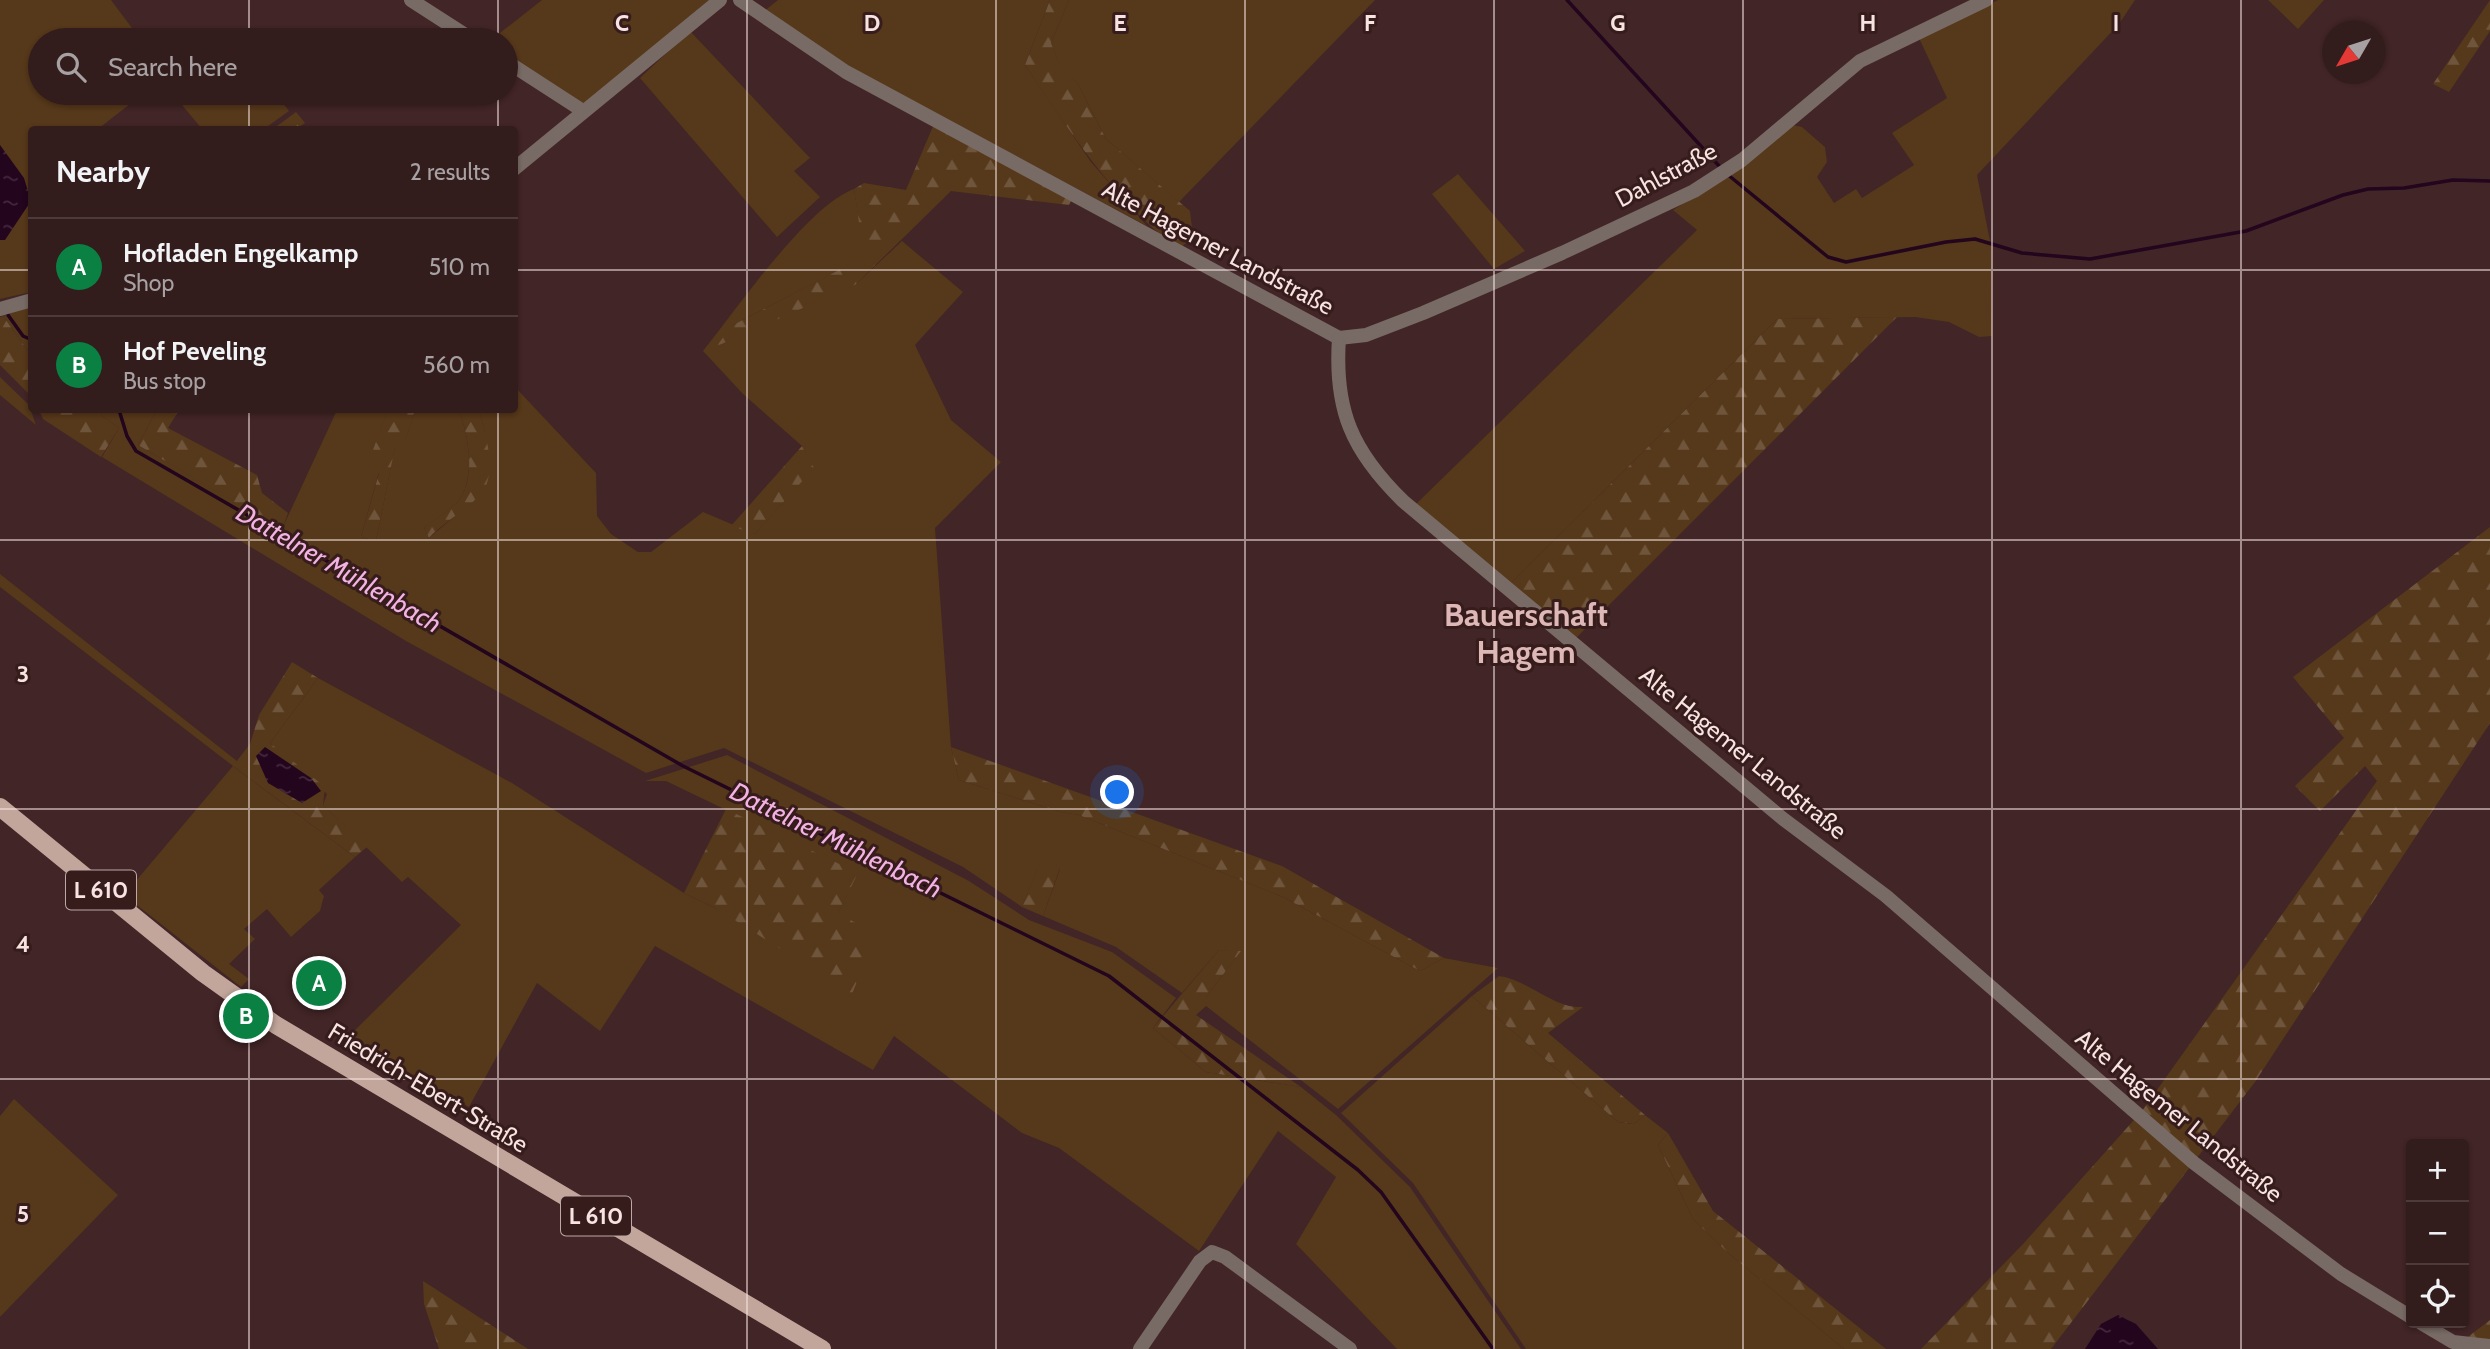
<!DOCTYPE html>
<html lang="en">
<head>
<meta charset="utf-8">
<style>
  body { margin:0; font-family:Cabin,sans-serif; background:#3d2929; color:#f1f3f6 }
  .controls { position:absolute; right:21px; bottom:21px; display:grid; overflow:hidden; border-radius:7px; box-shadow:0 2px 5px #0004 }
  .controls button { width:63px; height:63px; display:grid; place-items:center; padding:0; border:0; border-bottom:2px solid #4d3a3b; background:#321c1c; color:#f1f3f6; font:35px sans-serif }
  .compass { position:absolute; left:2322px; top:21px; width:63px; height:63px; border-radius:50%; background:#321c1c; box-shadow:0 2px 5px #0004; rotate:231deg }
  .you { position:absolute; left:1118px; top:793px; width:24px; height:24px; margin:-18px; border:5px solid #fff; border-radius:50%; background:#1a73e8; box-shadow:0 0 0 10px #1a73e833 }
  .badge { display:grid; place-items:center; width:46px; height:46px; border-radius:50%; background:#0b8043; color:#fff; font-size:23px; font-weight:700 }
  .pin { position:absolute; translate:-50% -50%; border:4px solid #fff; box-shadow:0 2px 7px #0006 }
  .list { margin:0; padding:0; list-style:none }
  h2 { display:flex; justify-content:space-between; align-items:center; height:91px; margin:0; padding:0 28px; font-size:30px }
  h2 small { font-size:23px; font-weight:400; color:#a8a1a3 }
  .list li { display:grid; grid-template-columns:46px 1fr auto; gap:21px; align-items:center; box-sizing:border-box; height:98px; padding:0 28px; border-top:2px solid #4d3a3b }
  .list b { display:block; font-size:26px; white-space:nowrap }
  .list p { margin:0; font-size:23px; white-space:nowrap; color:#a8a1a3 }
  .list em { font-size:23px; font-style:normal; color:#a8a1a3 }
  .icon { flex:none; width:38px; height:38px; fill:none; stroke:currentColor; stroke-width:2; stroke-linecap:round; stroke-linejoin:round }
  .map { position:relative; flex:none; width:2490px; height:1349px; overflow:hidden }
  .search { position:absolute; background:#321c1c; box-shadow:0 2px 5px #0004; left:28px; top:28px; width:490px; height:77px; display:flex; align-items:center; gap:18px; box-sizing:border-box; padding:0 24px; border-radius:38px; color:#a8a1a3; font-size:26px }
  .panel { position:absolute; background:#321c1c; box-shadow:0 2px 5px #0004; left:28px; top:126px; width:490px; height:287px; border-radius:7px }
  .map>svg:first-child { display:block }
</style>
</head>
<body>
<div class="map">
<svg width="2490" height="1349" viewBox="0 0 2490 1349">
  <defs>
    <pattern id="forest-firs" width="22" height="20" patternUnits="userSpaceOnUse" patternTransform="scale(1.75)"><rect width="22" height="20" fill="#56381a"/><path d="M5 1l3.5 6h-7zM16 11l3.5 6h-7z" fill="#6f553b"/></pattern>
    <pattern id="water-ripples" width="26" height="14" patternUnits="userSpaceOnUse" patternTransform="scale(1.75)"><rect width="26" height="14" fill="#23051e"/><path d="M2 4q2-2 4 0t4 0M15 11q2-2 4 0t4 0" fill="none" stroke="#44293e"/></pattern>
  </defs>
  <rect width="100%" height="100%" fill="#422526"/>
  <g fill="#56381a">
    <path d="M0 0H111L141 40H40V93H144L98 129 32 130 31 292 0 299Z"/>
    <path d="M542 0H709L582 106 506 55V40H491Z"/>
    <path d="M778 0H1050L1025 65 1091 162 1147 226 861 73 763 12Z"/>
    <path d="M1069 0H1375L1179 202 1106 139 1078 84 1061 69 1051 43Z"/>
    <path d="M1998 0H2135L2119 24 1977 175 1991 246 1992 336 1979 337 1949 322 1915 317 1777 319 1510 584 1416 504 1697 230 1673 210 1722 179 1793 125 1802 127 1825 147 1827 162 1817 177 1834 203 1856 189 1862 198 1914 165 1892 133 1947 98 1919 38Z"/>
    <path d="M2268 0H2324L2298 29Z"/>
    <path d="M690 31 810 158 794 171 820 197 777 237 640 78Z"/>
    <path d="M172 93H275L289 111 264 129H202Z"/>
    <path d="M1458 174 1525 251 1494 269 1432 194Z"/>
    <path d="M854 189 865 257 731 326 855 285 902 241 963 292 915 345 951 420 1001 462 935 528 951 747 959 780 1061 812 1079 815 1283 897 1420 971 1444 958 1498 968 1338 1109 1206 1006V997L1240 952 1219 950 1182 993 1116 947 1043 916 1060 869 1040 863 1022 907 963 867 724 748 646 773 406 641 102 457 119 428 93 410H157L138 445 282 529 337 410H388L369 463 379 472 361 537 376 541 395 446 404 444 415 410H459C468 435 475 470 462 496 455 508 435 519 424 528L429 538 456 515 485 433 479 410H514L515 387 596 473 597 516 611 534 638 552H651L703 512 755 534 813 468 802 446 743 394 703 351C737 309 807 206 854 189Z"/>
    <path d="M31 306V355L3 316Z"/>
    <path d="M0 377 29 405 36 425 0 395Z"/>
    <path d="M0 574 237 761 234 767 355 857 319 890 324 896 320 911 291 937 267 909 244 929 255 939 229 964 249 979 241 987 124 895 233 766 0 587Z"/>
    <path d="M318 678 512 783 684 893 717 909 838 913 857 873 666 781H645L727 755 969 881 1029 920 1112 952 1176 998 1153 1028 1206 1072 1301 1087 1336 1115 1410 1187 1521 1349H1397L1296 1244 1336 1177 1278 1131 1199 1251 1059 1148 1022 1133 894 1036 873 1070 655 946 600 1031 537 983 469 1107 346 1039 461 925 408 877 402 882 323 805 327 794 270 743Z"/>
    <path d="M1472 996 1618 1122 1634 1124 1645 1115 1668 1133 1658 1145 1693 1219 1727 1252 1844 1349H1526L1413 1183 1341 1113Z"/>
    <path d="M14 1099 118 1195 0 1317V1116Z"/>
  </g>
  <g fill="url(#forest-firs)">
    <path d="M1050 0H1069L1051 43 1061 68 1078 84 1106 139 1190 211 1193 237 1179 249C1113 201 1070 131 1025 65Z"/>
    <path d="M2490 0V31L2449 92 2433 84Z"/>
    <path d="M296 112 305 123 296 129H273Z"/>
    <path d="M934 124 1072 199 1069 205 951 191 855 285 717 346 731 326 864 257 854 189 864 183 906 190Z"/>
    <path d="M3 316 31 355V396L0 365V317Z"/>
    <path d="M1897 317 1575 639 1510 584 1777 319Z"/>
    <path d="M39 410H93L119 428 101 457 43 419Z"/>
    <path d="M157 410H179L168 428 257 475 262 493 288 513 282 530 138 445Z"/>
    <path d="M388 410H415L404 445 395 447 376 541 361 537 379 473 368 463Z"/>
    <path d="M459 410H479C485 433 499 475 480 495 465 511 444 522 429 538L424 528C434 519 455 508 462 496 475 471 468 435 459 410Z"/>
    <path d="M802 446 814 468 755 534 731 526Z"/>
    <path d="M2490 527V723L2255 1082 2051 1349H1921L2024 1243 2142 1111 2377 781 2365 766 2320 811 2295 786 2344 738 2293 677Z"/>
    <path d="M292 662 318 678 270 743 325 787 323 805 367 847 355 857 233 766 250 744 259 715Z"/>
    <path d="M951 747 1282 866 1444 958 1420 971 1283 897 1079 815 1061 812 959 780Z"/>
    <path d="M726 809 858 873 838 913 865 928 864 964 852 994 717 909 684 893Z"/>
    <path d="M1040 862 1060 868 1043 916 1022 907Z"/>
    <path d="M1219 950 1241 951 1206 997V1006L1196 1015 1301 1087 1206 1072 1153 1028Z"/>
    <path d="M1499 976C1529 980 1554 1009 1583 1007L1548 1033 1645 1115 1634 1124 1618 1122 1472 996Z"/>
    <path d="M1668 1133 1713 1211 1886 1349H1844L1727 1252 1693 1219 1658 1145Z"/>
    <path d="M423 1281 528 1349H439L424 1304Z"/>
    <path d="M2490 1320V1342L2465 1339Z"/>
  </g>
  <g fill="url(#water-ripples)">
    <path d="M0 145 24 178 31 201 5 240H0Z"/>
    <path d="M265 747 311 778 321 791 302 803 268 783 256 756Z"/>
    <path d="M2118 1315 2136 1324 2158 1349H2085L2101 1324Z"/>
  </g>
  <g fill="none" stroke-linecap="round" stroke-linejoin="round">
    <g stroke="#23051e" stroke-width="3.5">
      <path d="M1567 0 1721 168"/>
      <path d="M1727 174 1828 257 1846 262 1946 242 1975 239 2022 253 2090 259 2246 231 2343 195 2368 189 2404 188 2453 180 2490 181"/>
      <path d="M8 315 23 336 32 340"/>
      <path d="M119 410 127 436 136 451 683 766 1109 976 1358 1170 1381 1192 1493 1349"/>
    </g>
    <g stroke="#786a65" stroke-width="14">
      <path d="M411 0 473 40"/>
      <path d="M740 0 846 72 1339 338"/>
      <path d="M506 61 583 111"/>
      <path d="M514 169 720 0"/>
      <path d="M0 309 32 300"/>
      <path d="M1339 338C1334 410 1352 451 1403 501L1782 818 1886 896 2194 1163 2341 1274 2411 1317"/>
      <path d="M1339 338 1366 335 1423 313 1562 253 1694 191 1742 160 1860 61 1986 0"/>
      <path d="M2421 1323 2453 1342 2490 1346"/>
      <path d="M1140 1349 1200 1261 1212 1252 1225 1257 1350 1349"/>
    </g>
    <path stroke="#c2a69b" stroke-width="18" d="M0 807 203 973 276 1025 822 1349"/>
  </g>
  <path fill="none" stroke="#f7e3e2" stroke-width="2" stroke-opacity="0.55" d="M249 0V40M498 0V40M747 0V1349M996 0V1349M1245 0V1349M1494 0V1349M1743 0V1349M1992 0V1349M2241 0V1349M249 93V130M498 93V130M0 270H32M514 270H2490M249 410V1349M498 410V1349M0 540H2490M0 809H2490M0 1079H2490"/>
  <g text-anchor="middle" stroke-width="6" stroke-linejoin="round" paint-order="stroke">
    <g fill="#371c1c" stroke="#bda7a7" stroke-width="2">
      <rect x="66" y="870.5" width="70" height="39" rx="5"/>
      <rect x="561" y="1196.5" width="70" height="39" rx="5"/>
    </g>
    <g font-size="23" font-weight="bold" fill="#f7e3e2">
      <text x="101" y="898">L 610</text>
      <text x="596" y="1224">L 610</text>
    </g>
    <g font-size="24" fill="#f7e3e2" stroke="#371c1c">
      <text transform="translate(1666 175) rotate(-28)" y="8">Dahlstraße</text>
      <text transform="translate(1218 248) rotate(28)" y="8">Alte Hagemer Landstraße</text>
      <text transform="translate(1743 753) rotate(39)" y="8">Alte Hagemer Landstraße</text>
      <text transform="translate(428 1088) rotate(31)" y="8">Friedrich-Ebert-Straße</text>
      <text transform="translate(2179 1116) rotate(39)" y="8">Alte Hagemer Landstraße</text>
    </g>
    <g font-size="26" font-style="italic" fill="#f2b3e4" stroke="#371c1c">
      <text transform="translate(339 568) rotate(30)" y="9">Dattelner Mühlenbach</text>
      <text transform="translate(836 840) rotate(26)" y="9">Dattelner Mühlenbach</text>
    </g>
    <g font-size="32" font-weight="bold" fill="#ddb8b7" stroke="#371c1c">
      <text x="1526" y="626">Bauerschaft<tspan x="1526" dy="37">Hagem</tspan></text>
    </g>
  </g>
  <g font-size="23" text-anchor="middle" font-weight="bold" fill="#f7e3e2" stroke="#371c1c" stroke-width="6" stroke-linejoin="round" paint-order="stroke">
    <text x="622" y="31">C</text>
    <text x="872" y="31">D</text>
    <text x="1120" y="31">E</text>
    <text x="1370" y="31">F</text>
    <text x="1618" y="31">G</text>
    <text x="1868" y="31">H</text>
    <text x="2116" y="31">I</text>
    <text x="23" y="682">3</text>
    <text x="23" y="952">4</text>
    <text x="23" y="1222">5</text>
  </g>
</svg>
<div class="controls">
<button>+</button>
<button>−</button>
<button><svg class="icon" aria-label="locate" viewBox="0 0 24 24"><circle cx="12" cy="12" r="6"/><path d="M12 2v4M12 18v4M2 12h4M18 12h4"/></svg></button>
</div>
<svg class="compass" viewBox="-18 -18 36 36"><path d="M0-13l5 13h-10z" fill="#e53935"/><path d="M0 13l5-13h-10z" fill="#a8a1a3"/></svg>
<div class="you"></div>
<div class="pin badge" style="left:319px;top:983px">A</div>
<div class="pin badge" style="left:246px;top:1016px">B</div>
<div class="search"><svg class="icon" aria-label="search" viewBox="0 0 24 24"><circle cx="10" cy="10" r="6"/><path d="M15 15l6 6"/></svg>Search here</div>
<section class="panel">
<h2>Nearby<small>2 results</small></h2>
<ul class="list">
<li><span class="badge">A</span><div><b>Hofladen Engelkamp</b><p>Shop</p></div><em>510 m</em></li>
<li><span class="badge">B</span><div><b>Hof Peveling</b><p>Bus stop</p></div><em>560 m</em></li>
</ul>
</section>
</div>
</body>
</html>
